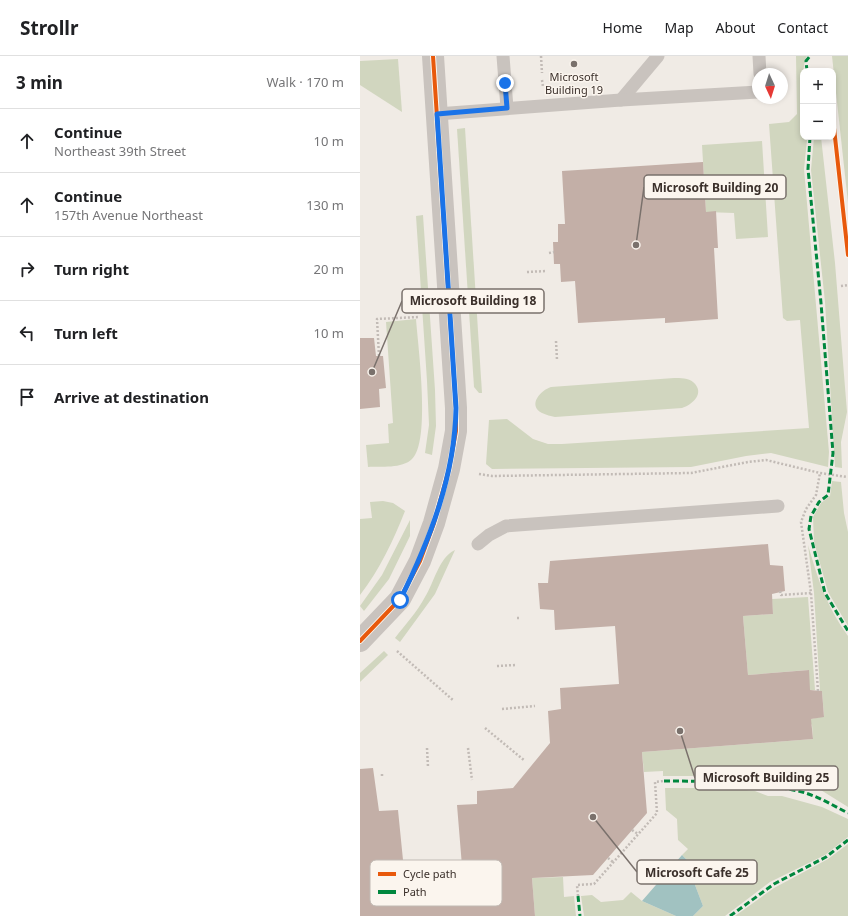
<!DOCTYPE html>
<html lang="en">
<head>
<meta charset="utf-8">
<style>
  body { margin:0; font-family:"Noto Sans",sans-serif; background:#f2f2f2; color:#202124 }
  .controls { position:absolute; right:12px; top:12px; display:grid; overflow:hidden; border-radius:8px; box-shadow:0 2px 6px #0003 }
  .controls button { width:36px; height:36px; display:grid; place-items:center; padding:0; border:0; border-bottom:1px solid #e0e0e0; background:#fff; color:#202124; font:20px sans-serif }
  .compass { position:absolute; left:392px; top:12px; width:36px; height:36px; border-radius:50%; background:#fff; box-shadow:0 2px 6px #0003; rotate:176deg }
  .stop { position:absolute; width:12px; height:12px; margin:-9px; border:3px solid #1a73e8; border-radius:50%; background:#fff }
  .stop.end { background:#1a73e8; border-color:#fff; box-shadow:0 1px 4px #0008 }
  .list { margin:0; padding:0; list-style:none }
  h2 { display:flex; justify-content:space-between; align-items:center; height:52px; margin:0; padding:0 16px; font-size:17px }
  h2 small { font-size:13px; font-weight:400; color:#757577 }
  .list li { display:grid; grid-template-columns:26px 1fr auto; gap:12px; align-items:center; box-sizing:border-box; height:64px; padding:0 16px; border-top:1px solid #e0e0e0 }
  .list b { display:block; font-size:15px; white-space:nowrap }
  .list p { margin:0; font-size:13px; white-space:nowrap; color:#757577 }
  .list em { font-size:13px; font-style:normal; color:#757577 }
  .icon { flex:none; width:22px; height:22px; fill:none; stroke:currentColor; stroke-width:2; stroke-linecap:round; stroke-linejoin:round }
  .map { position:relative; flex:none; width:488px; height:860px; overflow:hidden }
  header { display:flex; align-items:center; gap:24px; box-sizing:border-box; height:56px; padding:0 20px; background:#fff; border-bottom:1px solid #e0e0e0 }
  header strong { font-size:19px }
  nav { display:flex; gap:22px; margin-inline-start:auto; font-size:14px }
  main { display:flex }
  aside { flex:1; background:#fff }
  .map>svg:first-child { display:block }
</style>
</head>
<body>
<header>
<strong>Strollr</strong>
<nav><a>Home</a><a>Map</a><a>About</a><a>Contact</a></nav>
</header>
<main>
<aside>
<h2>3 min<small>Walk · 170 m</small></h2>
<ul class="list">
<li><svg class="icon" aria-label="ahead" viewBox="0 0 24 24"><path d="M12 20V5M6 11l6-6 6 6"/></svg><div><b>Continue</b><p>Northeast 39th Street</p></div><em>10 m</em></li>
<li><svg class="icon" aria-label="ahead" viewBox="0 0 24 24"><path d="M12 20V5M6 11l6-6 6 6"/></svg><div><b>Continue</b><p>157th Avenue Northeast</p></div><em>130 m</em></li>
<li><svg class="icon" aria-label="right" viewBox="0 0 24 24"><path d="M7 20v-9h11M14 6l5 5-5 5"/></svg><div><b>Turn right</b></div><em>20 m</em></li>
<li><svg class="icon" aria-label="left" viewBox="0 0 24 24"><path d="M17 20v-9H6M10 6l-5 5 5 5"/></svg><div><b>Turn left</b></div><em>10 m</em></li>
<li><svg class="icon" aria-label="arrive" viewBox="0 0 24 24"><path d="M6 21V4h12l-3 4 3 4H6"/></svg><div><b>Arrive at destination</b></div></li>
</ul>
</aside>
<div class="map">
<svg width="488" height="860" viewBox="0 0 488 860">
  <rect width="100%" height="100%" fill="#f0ebe5"/>
  <g fill="#d1d6bf">
    <path d="M436 0H447C440 10 443 65 443 81H447V84L444 113 469 396 468 411 411 397 386 400 331 411 132 413 126 408 129 364 147 363 173 383 188 388H202L449 372 440 264 427 265 423 262 409 68 429 66 437 58Z"/>
    <path d="M472 0H488V147Z"/>
    <path d="M38 3 42 56 0 29V5Z"/>
    <path d="M105 72 122 337H119L114 331 97 73Z"/>
    <path d="M454 81H461L475 207 487 356 481 386 482 412 475 411 465 246 451 114Z"/>
    <path d="M402 85 408 181 376 183 374 157 346 156 342 89Z"/>
    <path d="M63 159 75 334 76 370 72 399 65 397 69 369 67 325 56 160Z"/>
    <path d="M56 263C58 290 71 386 52 403 42 413 21 410 8 411L6 389 29 387 28 368 33 367 26 266Z"/>
    <path d="M314 322C320 322 329 322 333 326 346 337 332 349 322 352L195 361C191 360 186 359 182 357 167 349 181 334 191 331Z"/>
    <path d="M472 425 481 426 484 457 488 476V570L468 536 454 486 453 461 461 447 470 440Z"/>
    <path d="M23 445 33 447 45 455C33 485 20 513 0 539V463L12 462 10 446Z"/>
    <path d="M50 464V480L29 523 4 555 0 550 22 519Z"/>
    <path d="M448 489C459 526 466 549 488 580V751L456 731 436 726 370 720H303V715L284 716 282 696 453 683 452 669 447 664 464 660 462 635H460L454 537Z"/>
    <path d="M95 494 75 538 40 586 35 582C45 569 57 556 65 541 74 527 79 501 95 494Z"/>
    <path d="M448 541 455 634H448V614L388 619 383 560 413 558 412 543Z"/>
    <path d="M24 595 28 599 0 626V617Z"/>
    <path d="M305 732H368L395 735 408 740H422L462 751 488 763V781L465 799 410 826 365 860H333L343 850 335 829 336 813 322 799 328 793 318 784 317 763 306 754Z"/>
    <path d="M488 788V860H375L414 832 468 803Z"/>
    <path d="M203 821 204 841 214 840 216 860H175L172 822Z"/>
    <path d="M271 836 282 845 316 860H224L221 840 232 839 241 846 263 844Z"/>
  </g>
  <path fill="#a1c2c1" d="M322 799 336 813 335 829 343 850 333 860H316L282 845Z"/>
  <g fill="#c3afa7">
    <path d="M343 106 346 156 356 155 358 192H354L358 263 305 267V262L218 267 215 225 201 226 200 208H194L193 186H198V168H205L202 115Z"/>
    <path d="M0 282H14L16 300H23L26 332 19 333 20 351 0 353Z"/>
    <path d="M408 488 410 509 423 510 425 535 412 538 413 558 383 560 388 619 449 614 450 634 462 635 464 661 451 663 453 683 282 696 287 757 233 819 172 822 175 860H0V713L13 712 19 755 38 754 44 814 102 810 97 749 117 748V735L153 732 190 687 188 655 201 653 200 632 259 628 255 570 195 574 194 554 180 553 178 527H188L190 505Z"/>
  </g>
  <g fill="none" stroke-linecap="round" stroke-linejoin="round">
    <g stroke="#c2bbb6" stroke-width="2.5" stroke-dasharray="2 2" stroke-linecap="butt">
      <path d="M181 0 182 17"/>
      <path d="M182 24 183 31"/>
      <path d="M189 197 194 196"/>
      <path d="M167 216 187 215"/>
      <path d="M481 230 488 229"/>
      <path d="M196 285 197 304"/>
      <path d="M19 300 17 263 59 261"/>
      <path d="M119 418 132 420 331 417 388 406 406 404 460 417 487 421"/>
      <path d="M420 535 421 539 451 537"/>
      <path d="M157 562H161"/>
      <path d="M37 595 94 645"/>
      <path d="M137 610 156 609"/>
      <path d="M458 635 451 537 441 466 446 453 456 439 460 417"/>
      <path d="M142 653 175 650"/>
      <path d="M125 672 165 705"/>
      <path d="M67 692 68 711"/>
      <path d="M108 692 112 724"/>
      <path d="M22 718V721"/>
      <path d="M272 774 278 778"/>
      <path d="M248 802 253 806"/>
      <path d="M218 840 217 829 234 828 297 757 295 726 304 725"/>
    </g>
    <g stroke="#c9c3be" stroke-width="13">
      <path d="M143 0 147 52"/>
      <path d="M399 0 400 18"/>
      <path d="M261 44 298 0"/>
      <path d="M77 58 261 44 398 36"/>
      <path d="M118 488 129 479 146 470 418 450"/>
    </g>
    <path stroke="#c9c3be" stroke-width="22" d="M0 585 40 543 60 505 74 467 89 413 96 375V352L73 0"/>
    <g stroke="#00873e" stroke-width="3" stroke-dasharray="6 3" stroke-linecap="butt">
      <path d="M447 15 446 5 450 0"/>
      <path d="M450 81 448 113 461 247 473 397 468 439 459 446 451 460 449 473 465 537 488 575"/>
      <path d="M304 725C349 725 394 726 438 735 456 739 472 749 488 757"/>
      <path d="M218 840 220 860"/>
      <path d="M370 860 414 828 466 801 488 784"/>
    </g>
    <g stroke="#fbf5ee" stroke-width="6">
      <g id="cycleway">
        <path d="M473 63 488 199"/>
        <path d="M0 585 40 543 60 505 74 467 89 413 96 375V352L73 0"/>
      </g>
    </g>
    <use href="#cycleway" stroke="#e8590c" stroke-width="4"/>
  </g>
  <g fill="none" stroke-linecap="round" stroke-linejoin="round">
    <path stroke="#1a73e8" stroke-width="5" d="M40 544C70 484 95 419 96 352L77 58 147 52 145 27"/>
  </g>
  <circle fill="#7a716c" stroke="#fbf5ee" stroke-width="1.5" cx="214" cy="8" r="4"/>
  <g text-anchor="middle" stroke-width="3" stroke-linejoin="round" paint-order="stroke">
    <g font-size="11" fill="#3b302b" stroke="#fbf5ee">
      <text x="214" y="25">Microsoft<tspan x="214" dy="13">Building 19</tspan></text>
    </g>
  </g>
  <rect x="10" y="804" width="132" height="46" rx="6" fill="#fbf5ee" stroke="#c1bab4" stroke-width="1"/>
  <rect x="18" y="816" width="18" height="4" fill="#e8590c"/>
  <rect x="18" y="834" width="18" height="4" fill="#00873e"/>
  <g font-size="11" fill="#3b302b">
    <text x="43" y="822">Cycle path</text>
    <text x="43" y="840">Path</text>
  </g>
  <path fill="none" stroke="#7a716c" stroke-width="1.5" d="M276 189L284 131M12 316L42 245M320 675L335 722M233 761L277 816"/>
  <g fill="#7a716c" stroke="#fbf5ee" stroke-width="1.5">
    <circle cx="276" cy="189" r="4"/>
    <circle cx="12" cy="316" r="4"/>
    <circle cx="320" cy="675" r="4"/>
    <circle cx="233" cy="761" r="4"/>
  </g>
  <g fill="#fbf5ee" stroke="#7a716c" stroke-width="1.5">
    <rect x="284" y="119" width="142" height="24" rx="4"/>
    <rect x="42" y="233" width="142" height="24" rx="4"/>
    <rect x="335" y="710" width="143" height="24" rx="4"/>
    <rect x="277" y="804" width="120" height="24" rx="4"/>
  </g>
  <g font-size="12" text-anchor="middle" font-weight="bold" fill="#3b302b">
    <text x="355" y="136">Microsoft Building 20</text>
    <text x="113" y="249">Microsoft Building 18</text>
    <text x="406" y="726">Microsoft Building 25</text>
    <text x="337" y="821">Microsoft Cafe 25</text>
  </g>
</svg>
<div class="controls">
<button>+</button>
<button>−</button>
</div>
<svg class="compass" viewBox="-18 -18 36 36"><path d="M0-13l5 13h-10z" fill="#e53935"/><path d="M0 13l5-13h-10z" fill="#757577"/></svg>
<div class="stop" style="left:40px;top:544px"></div>
<div class="stop end" style="left:145px;top:27px"></div>
</div>
</main>
</body>
</html>
